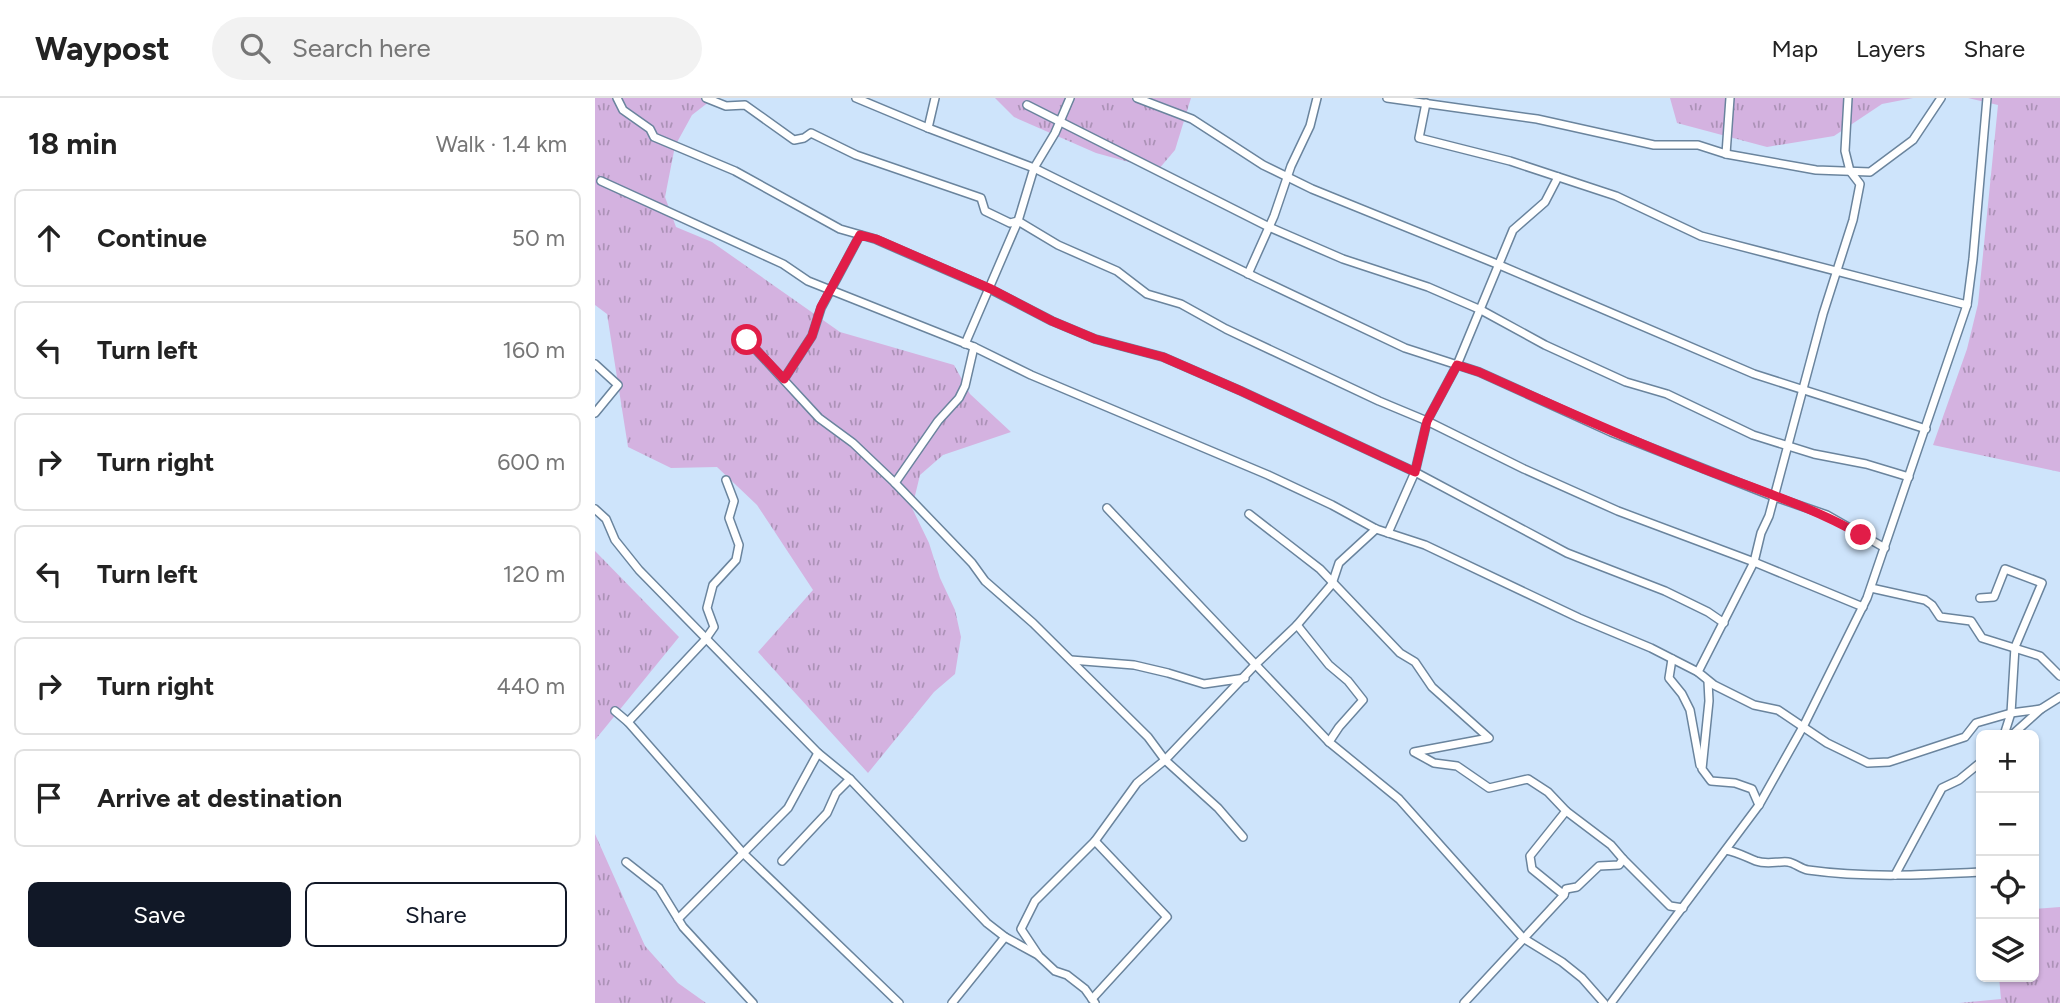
<!DOCTYPE html>
<html lang="en">
<head>
<meta charset="utf-8">
<style>
  body { margin:0; font-family:Figtree,sans-serif; background:#f2f2f2; color:#222 }
  .controls { position:absolute; right:21px; bottom:21px; display:grid; overflow:hidden; border-radius:10px; box-shadow:0 2px 5px #0004 }
  .controls button { width:63px; height:63px; display:grid; place-items:center; padding:0; border:0; border-bottom:2px solid #e0e0e0; background:#fff; color:#222; font:35px sans-serif }
  .stop { position:absolute; width:21px; height:21px; margin:-16px; border:5px solid #e11d48; border-radius:50%; background:#fff }
  .stop.end { background:#e11d48; border-color:#fff; box-shadow:0 2px 7px #0008 }
  .list { margin:0; padding:0; list-style:none }
  h2 { display:flex; justify-content:space-between; align-items:center; height:91px; margin:0; padding:0 28px; font-size:30px }
  h2 small { font-size:23px; font-weight:400; color:#767676 }
  .list li { display:grid; grid-template-columns:46px 1fr auto; gap:21px; align-items:center; box-sizing:border-box; height:98px; margin:0 14px 14px; padding:0 14px; border:2px solid #e0e0e0; border-radius:10px }
  .list b { display:block; font-size:26px; white-space:nowrap }
  .list em { font-size:23px; font-style:normal; color:#767676 }
  .actions { display:flex; gap:14px; padding:21px 28px }
  .actions a { flex:1; padding:16px 0; border:2px solid #111827; border-radius:10px; text-align:center; font-size:24px; color:#111827 }
  .actions .main { background:#111827; color:#fff }
  .icon { flex:none; width:38px; height:38px; fill:none; stroke:currentColor; stroke-width:2; stroke-linecap:round; stroke-linejoin:round }
  .map { position:relative; flex:none; width:1465px; height:905px; overflow:hidden }
  header { display:flex; align-items:center; gap:42px; box-sizing:border-box; height:98px; padding:0 35px; background:#fff; border-bottom:2px solid #e0e0e0 }
  header strong { font-size:33px }
  nav { display:flex; gap:38px; margin-inline-start:auto; font-size:24px }
  .search { width:490px; height:63px; background:#f2f2f2; display:flex; align-items:center; gap:18px; box-sizing:border-box; padding:0 24px; border-radius:38px; color:#767676; font-size:26px }
  main { display:flex }
  aside { flex:1; background:#fff }
  .map>svg:first-child { display:block }
</style>
</head>
<body>
<header>
<strong>Waypost</strong>
<div class="search"><svg class="icon" aria-label="search" viewBox="0 0 24 24"><circle cx="10" cy="10" r="6"/><path d="M15 15l6 6"/></svg>Search here</div>
<nav><a>Map</a><a>Layers</a><a>Share</a></nav>
</header>
<main>
<aside>
<h2>18 min<small>Walk · 1.4 km</small></h2>
<ul class="list">
<li><svg class="icon" aria-label="ahead" viewBox="0 0 24 24"><path d="M12 20V5M6 11l6-6 6 6"/></svg><div><b>Continue</b></div><em>50 m</em></li>
<li><svg class="icon" aria-label="left" viewBox="0 0 24 24"><path d="M17 20v-9H6M10 6l-5 5 5 5"/></svg><div><b>Turn left</b></div><em>160 m</em></li>
<li><svg class="icon" aria-label="right" viewBox="0 0 24 24"><path d="M7 20v-9h11M14 6l5 5-5 5"/></svg><div><b>Turn right</b></div><em>600 m</em></li>
<li><svg class="icon" aria-label="left" viewBox="0 0 24 24"><path d="M17 20v-9H6M10 6l-5 5 5 5"/></svg><div><b>Turn left</b></div><em>120 m</em></li>
<li><svg class="icon" aria-label="right" viewBox="0 0 24 24"><path d="M7 20v-9h11M14 6l5 5-5 5"/></svg><div><b>Turn right</b></div><em>440 m</em></li>
<li><svg class="icon" aria-label="arrive" viewBox="0 0 24 24"><path d="M6 21V4h12l-3 4 3 4H6"/></svg><div><b>Arrive at destination</b></div></li>
</ul>
<div class="actions"><a class="main">Save</a><a>Share</a></div>
</aside>
<div class="map">
<svg width="1465" height="905" viewBox="0 0 1465 905">
  <defs>
    <pattern id="grass-tufts" width="24" height="20" patternUnits="userSpaceOnUse" patternTransform="scale(1.75)"><rect width="24" height="20" fill="#d4b2e0"/><path d="M3 7l-1-3M5 7V3M7 7l1-3M15 17l-1-3M17 17v-4M19 17l1-3" fill="none" stroke="#ac92b7"/></pattern>
  </defs>
  <rect width="100%" height="100%" fill="#cee4fb"/>
  <g fill="url(#grass-tufts)">
    <path d="M0 0H119L97 17 80 48 70 99 81 129 117 144 245 234 359 267 375 296 416 334 348 357 325 377 317 410 334 445 345 480 360 512 366 539 360 576 339 594 273 675 163 554 218 492 162 407 122 369 76 370 33 349 12 216 0 207Z"/>
    <path d="M400 0H596L580 52 563 72 501 55 419 19Z"/>
    <path d="M1075 0H1318L1287 6 1239 38 1172 49 1082 25Z"/>
    <path d="M1373 0H1465V374L1338 347 1372 251 1383 206 1403 7Z"/>
    <path d="M0 453 84 539 0 642Z"/>
    <path d="M0 736 50 848 83 885 111 905H0Z"/>
    <path d="M1465 809V905H1364L1406 901 1404 879H1439V811Z"/>
  </g>
  <g fill="none" stroke-linecap="round" stroke-linejoin="round">
    <g stroke="#6a849d" stroke-width="10">
      <g id="minor">
        <path d="M22 0 28 12 55 31 59 39 140 73 245 131 280 141 395 191 457 223 500 241 568 259 646 293 820 374 972 455 1070 493 1113 514 1129 525"/>
        <path d="M111 0 131 8 150 7 199 42 209 40 216 35 261 57 386 100 390 113 415 125 423 123 463 147 522 173 552 196 586 206 631 231 784 303 832 323 929 371 1023 413 1159 464 1268 509"/>
        <path d="M261 0 333 30 439 70 662 180 810 250 884 274 1016 334 1180 399 1232 417 1290 450"/>
        <path d="M542 0 597 21 668 67 717 91 902 166 1159 276 1331 331"/>
        <path d="M792 0 942 21 1059 47H1103L1131 56 1221 72 1275 74 1318 42 1346 0"/>
        <path d="M1253 0 1250 53 1255 73 1265 86 1258 122 1228 216 1174 418 1166 435 1159 464 1103 574 1119 587 1159 607 1183 612 1232 645 1273 665 1294 664 1370 639 1381 625 1416 615 1446 611 1465 599"/>
        <path d="M831 5 824 40 915 63 1021 98 1106 138 1372 207"/>
        <path d="M432 7 674 129 748 161 833 189 886 212 950 247 1031 284 1072 296 1158 337 1219 356 1271 366 1314 379"/>
        <path d="M333 30 340 0"/>
        <path d="M1131 56 1135 0"/>
        <path d="M6 83 188 166 213 183 379 249 436 277 673 377 737 407 781 431 830 447 984 520 1056 550 1103 574"/>
        <path d="M653 176 679 118 696 68 715 28 722 0"/>
        <path d="M152 242 224 320 258 345 300 385 377 465 390 483 438 525 553 639 570 662 623 710 648 739"/>
        <path d="M370 246 423 123 439 70 460 35 475 0"/>
        <path d="M0 266 23 287 0 315"/>
        <path d="M189 281 217 238 226 210 265 137"/>
        <path d="M131 382 139 403 134 420 144 447 141 462 118 487 112 510 119 529 110 542 33 624 148 755 304 905"/>
        <path d="M300 385 343 323 364 300 370 288 379 249"/>
        <path d="M512 410 734 644"/>
        <path d="M0 411 11 421 20 442 44 472 223 655 255 681 392 825 410 839"/>
        <path d="M654 416 725 471 805 555 820 564 837 589 894 640 819 654 839 665 862 668 894 690 933 681 953 694 971 713 935 758 937 771 969 797 971 791 982 789 1004 768 1024 767 1028 761 1075 808 1088 810"/>
        <path d="M793 435 820 374 832 323 862 267 918 132 950 104 963 79"/>
        <path d="M1276 490 1330 502 1337 507 1345 519 1376 523 1387 540 1445 558 1465 578"/>
        <path d="M1385 500 1399 499 1410 471 1447 485 1420 549 1416 615 1409 637"/>
        <path d="M702 527 734 567 753 583 768 602 744 629 734 644 804 701 928 840 967 864 987 880 1009 905"/>
        <path d="M1077 561 1074 580 1087 596 1095 612 1105 667"/>
        <path d="M476 562 539 567 573 575 609 586 650 580"/>
        <path d="M1113 583 1114 603 1107 671 1116 683 1140 685 1157 691 1164 707"/>
        <path d="M20 613 33 624"/>
        <path d="M1417 637 1446 611"/>
        <path d="M971 713 1016 747 1028 761"/>
        <path d="M1131 752C1142 754 1151 759 1161 763 1172 767 1183 763 1193 764 1200 765 1206 771 1213 772 1270 780 1329 777 1386 774"/>
        <path d="M187 763 232 715 241 695 255 681"/>
        <path d="M31 764 64 790 88 829 158 905"/>
        <path d="M1300 777 1347 690 1364 682 1386 664"/>
        <path d="M83 821 193 710 223 655"/>
        <path d="M497 901 572 819 500 743"/>
        <path d="M357 905 410 839 443 857"/>
        <path d="M500 905 490 891 472 877 460 873 444 858 426 831 440 803 500 743 542 685 570 662 660 567 702 527 737 486 744 465 781 431"/>
        <path d="M869 905 969 797"/>
        <path d="M1016 905 1164 707 1209 627 1272 500 1372 207 1378 161 1392 0"/>
      </g>
    </g>
    <use href="#minor" stroke="#fff" stroke-width="7"/>
  </g>
  <g fill="none" stroke-linecap="round" stroke-linejoin="round">
    <path stroke="#e11d48" stroke-width="9" d="M152 242 189 281 217 238 226 209 265 137 281 141 396 191 457 223 500 241 568 259 646 293 820 374 832 323 862 267 884 274C957 307 1030 340 1104 369 1159 391 1216 408 1266 437"/>
  </g>
</svg>
<div class="controls">
<button>+</button>
<button>−</button>
<button><svg class="icon" aria-label="locate" viewBox="0 0 24 24"><circle cx="12" cy="12" r="6"/><path d="M12 2v4M12 18v4M2 12h4M18 12h4"/></svg></button>
<button><svg class="icon" aria-label="layers" viewBox="0 0 24 24"><path d="M12 4l9 5-9 5-9-5zM3 14l9 5 9-5"/></svg></button>
</div>
<div class="stop" style="left:152px;top:242px"></div>
<div class="stop end" style="left:1266px;top:437px"></div>
</div>
</main>
</body>
</html>
